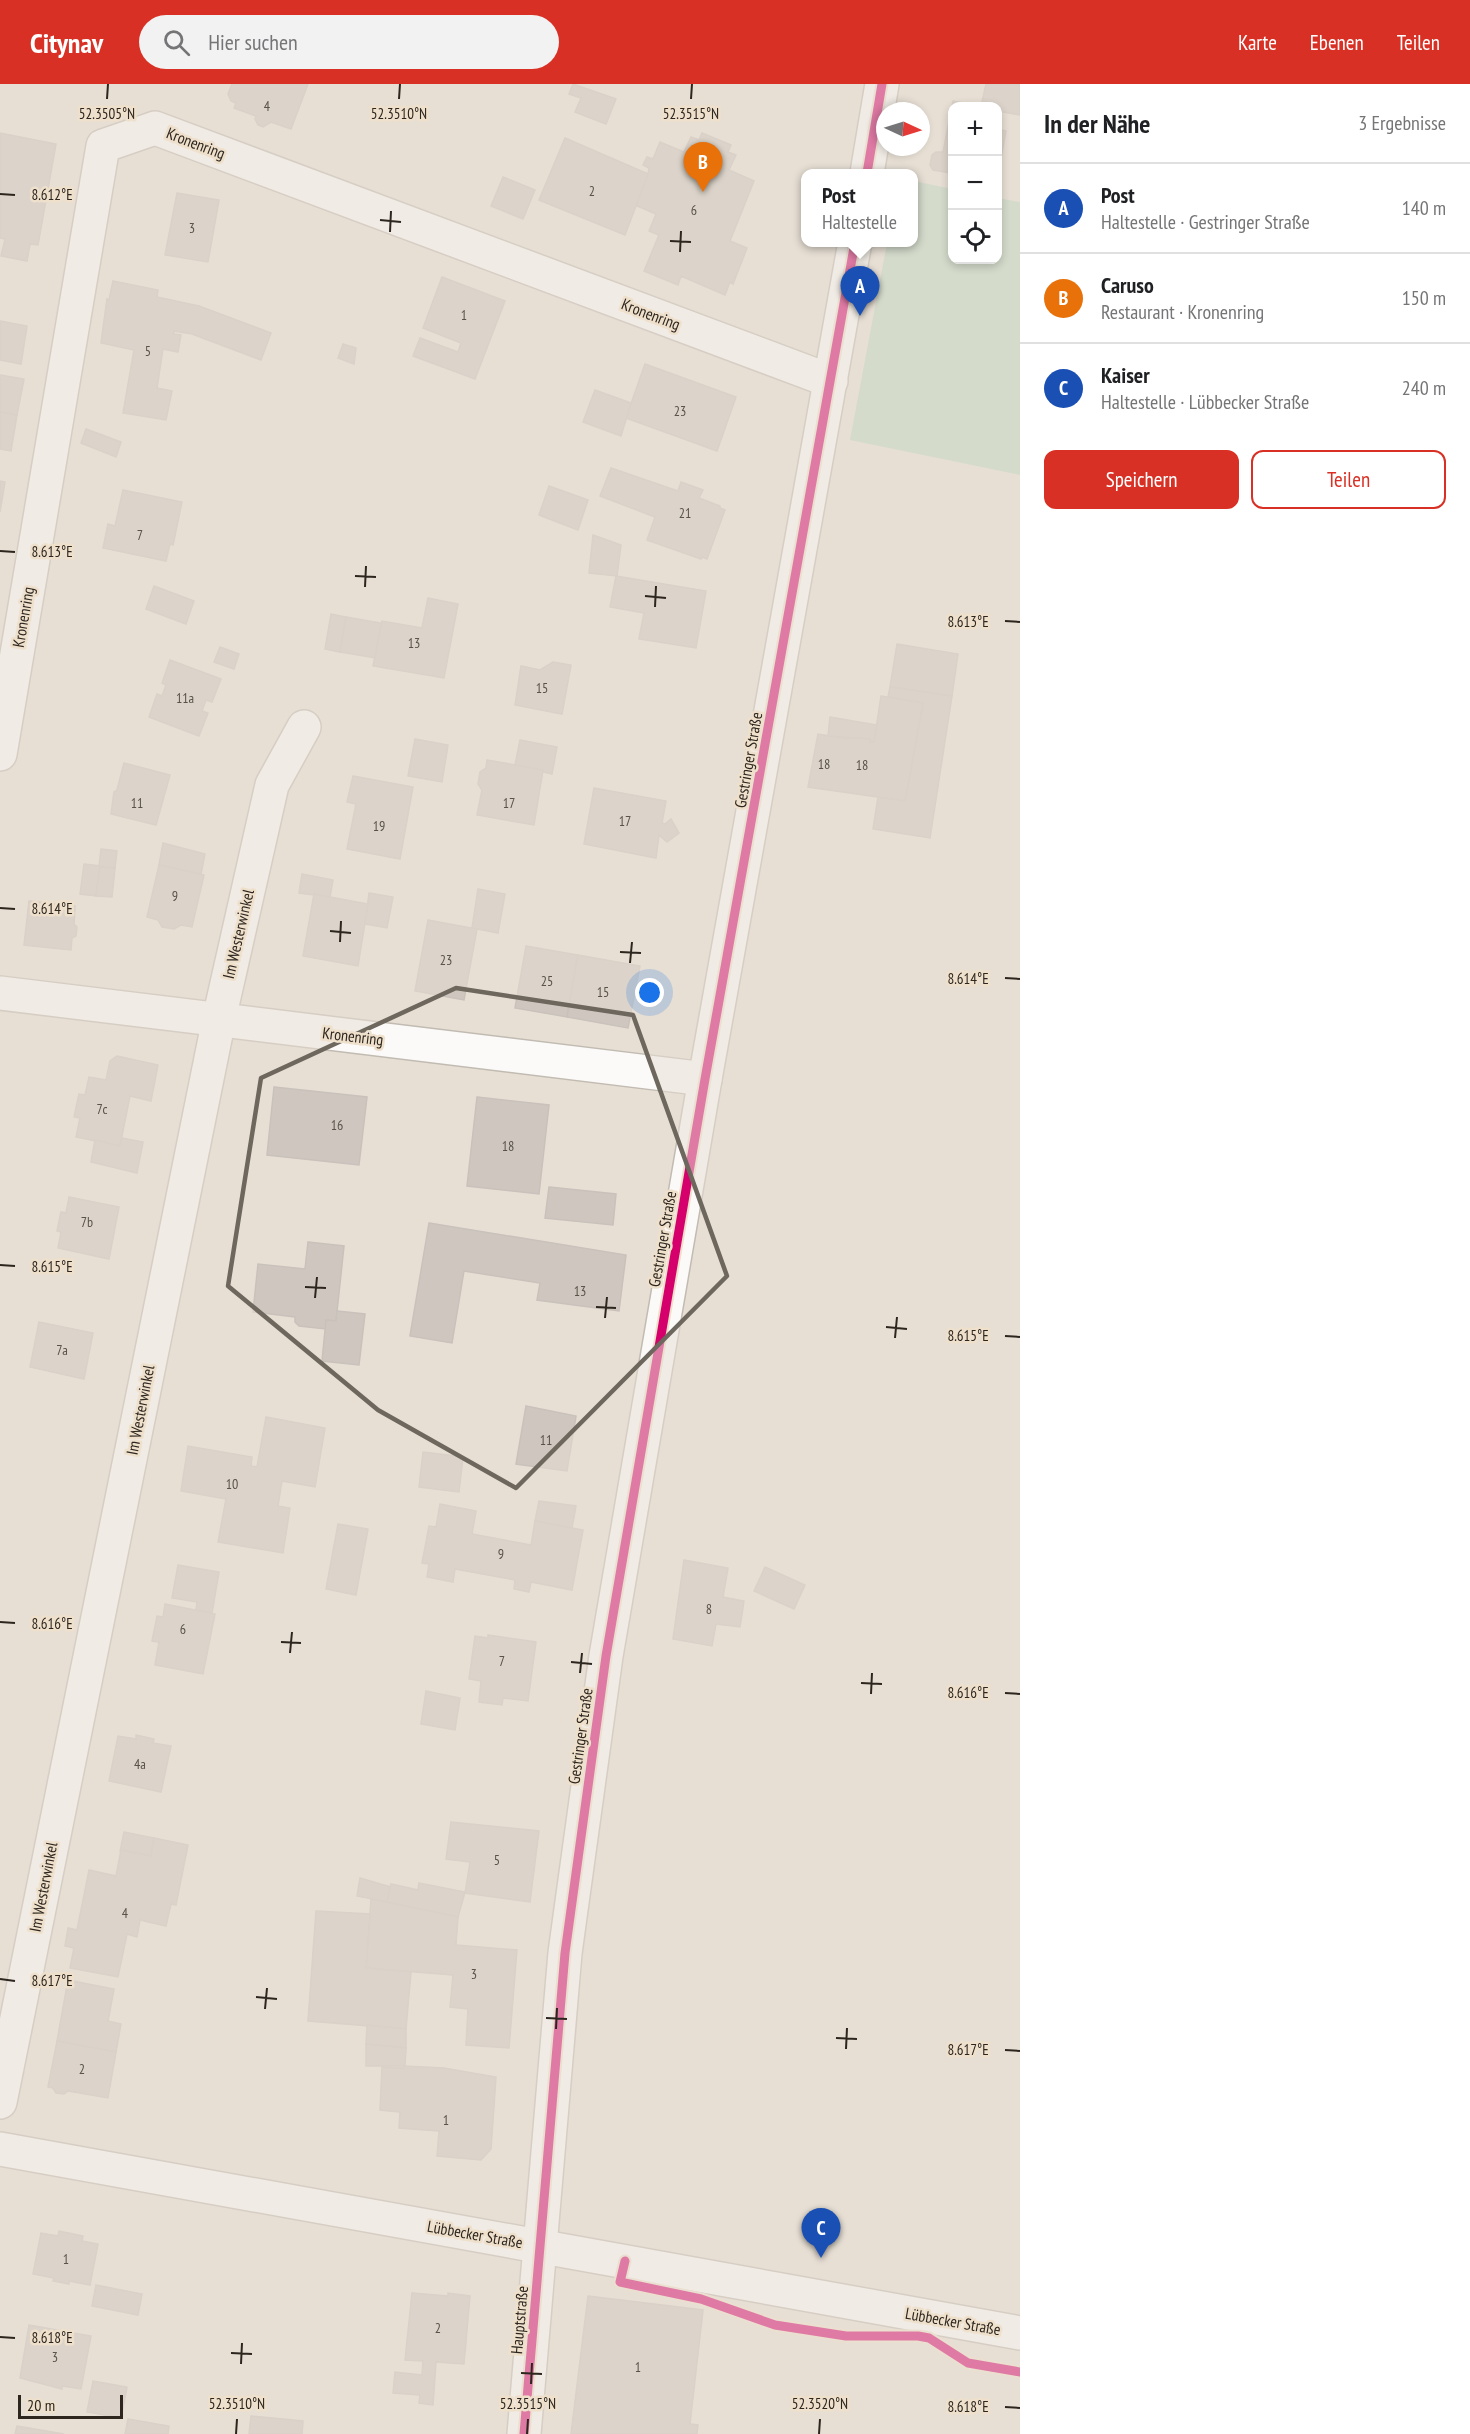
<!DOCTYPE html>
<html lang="de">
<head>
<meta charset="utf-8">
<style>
  body { margin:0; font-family:"PT Sans Narrow",sans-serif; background:#f2f2f2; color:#202124 }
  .controls { position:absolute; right:18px; top:18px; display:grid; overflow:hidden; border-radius:12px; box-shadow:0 3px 9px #0003 }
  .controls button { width:54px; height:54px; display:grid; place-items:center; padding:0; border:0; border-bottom:2px solid #e0e0e0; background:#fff; color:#202124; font:30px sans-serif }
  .compass { position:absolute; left:876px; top:18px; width:54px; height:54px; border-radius:50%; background:#fff; box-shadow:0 3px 9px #0003; rotate:94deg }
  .scale { position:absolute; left:18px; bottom:15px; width:105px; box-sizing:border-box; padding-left:6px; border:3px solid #2c261f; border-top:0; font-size:16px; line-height:21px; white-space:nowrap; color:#2c261f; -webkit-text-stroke:4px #efe0cc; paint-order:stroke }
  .you { position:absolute; left:650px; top:909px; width:21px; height:21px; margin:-15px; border:4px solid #fff; border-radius:50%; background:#1a73e8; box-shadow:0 0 0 9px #1a73e833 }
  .badge { display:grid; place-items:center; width:39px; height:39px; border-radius:50%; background:#d93025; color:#fff; font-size:20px; font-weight:700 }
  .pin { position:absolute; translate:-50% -50px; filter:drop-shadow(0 2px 3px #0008) }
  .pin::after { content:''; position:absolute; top:32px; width:21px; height:18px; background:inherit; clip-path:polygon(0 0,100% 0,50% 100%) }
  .popup { position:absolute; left:801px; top:85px; width:117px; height:78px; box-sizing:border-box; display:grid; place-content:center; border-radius:12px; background:#fff; filter:drop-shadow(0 2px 4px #0005); font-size:20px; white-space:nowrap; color:#757577 }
  .popup b { font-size:22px; color:#202124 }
  .popup::after { content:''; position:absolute; left:50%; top:100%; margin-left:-12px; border:12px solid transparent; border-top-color:#fff }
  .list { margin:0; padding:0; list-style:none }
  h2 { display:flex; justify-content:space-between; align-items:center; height:78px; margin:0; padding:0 24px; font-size:26px }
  h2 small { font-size:20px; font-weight:400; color:#757577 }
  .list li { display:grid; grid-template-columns:39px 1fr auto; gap:18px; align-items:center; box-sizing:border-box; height:90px; padding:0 24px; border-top:2px solid #e0e0e0 }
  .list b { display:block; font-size:22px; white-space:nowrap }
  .list p { margin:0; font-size:20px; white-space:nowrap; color:#757577 }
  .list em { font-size:20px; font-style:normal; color:#757577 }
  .actions { display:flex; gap:12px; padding:18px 24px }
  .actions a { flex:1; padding:14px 0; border:2px solid #d93025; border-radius:12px; text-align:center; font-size:21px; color:#d93025 }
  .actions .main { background:#d93025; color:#fff }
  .icon { flex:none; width:33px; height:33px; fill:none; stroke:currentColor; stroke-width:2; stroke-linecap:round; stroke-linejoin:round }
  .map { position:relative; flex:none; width:1020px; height:2350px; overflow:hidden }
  header { display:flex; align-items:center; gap:36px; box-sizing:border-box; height:84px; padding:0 30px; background:#d93025; color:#fff }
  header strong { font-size:28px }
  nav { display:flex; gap:33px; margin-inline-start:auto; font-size:21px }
  .search { width:420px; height:54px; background:#f2f2f2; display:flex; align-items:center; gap:15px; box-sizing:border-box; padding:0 21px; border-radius:33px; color:#757577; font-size:22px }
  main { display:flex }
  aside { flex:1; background:#fff }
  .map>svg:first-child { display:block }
</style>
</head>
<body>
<header>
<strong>Citynav</strong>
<div class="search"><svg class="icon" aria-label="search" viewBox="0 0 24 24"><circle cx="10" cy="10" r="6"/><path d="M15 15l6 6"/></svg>Hier suchen</div>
<nav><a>Karte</a><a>Ebenen</a><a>Teilen</a></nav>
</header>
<main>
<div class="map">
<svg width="1020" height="2350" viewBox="0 0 1020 2350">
  <rect width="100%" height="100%" fill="#e7dfd4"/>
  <path fill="#bdd8c2" d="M914 97 952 105V176H998V114L1020 118V391L850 356 887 159 914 158Z"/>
  <g fill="#cfc7bf" stroke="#c9c1bb" stroke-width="1.5">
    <path d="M232 0H308L291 45 271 38 263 43 258 41 255 35 256 32 234 24 236 19 231 17 228 10Z"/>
    <path d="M573 0 616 15 606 40 575 28 581 14 569 10Z"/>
    <path d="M986 0H1020V31L998 27V22H981Z"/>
    <path d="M953 17 980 22H952V89L933 86 930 81 932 71 936 68H943Z"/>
    <path d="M998 27H1001L998 45 1006 47 1000 80H998Z"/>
    <path d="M0 49 56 60 38 161 30 160 27 177 1 172 5 155 0 154Z"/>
    <path d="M702 49 731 61 728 68 736 71 729 86 754 97 730 157 747 164 733 200 730 198 725 211 681 192 678 201 644 187 659 151 649 147 656 130 635 121 648 90 649 84 643 81 647 73 653 75 660 58 684 68 691 53 699 56Z"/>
    <path d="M565 54 648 90 625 151 539 116Z"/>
    <path d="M503 93 535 106 523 135 491 122Z"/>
    <path d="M177 109 219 116 208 178 165 171Z"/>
    <path d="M442 193 505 217 475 295 413 272 420 254 458 268 461 259 423 244Z"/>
    <path d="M113 197 158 206 157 213 199 222 271 249 261 276 192 250 174 247V250L181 251 178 268 163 265 157 304 172 307 166 336 123 329 134 266 101 259 107 215 109 216Z"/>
    <path d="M0 237 27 242 21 280 0 276Z"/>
    <path d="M343 260 356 264 354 280 338 274Z"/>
    <path d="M645 280 736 313 717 367 626 334Z"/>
    <path d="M0 291 24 295 17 331 0 328Z"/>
    <path d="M595 306 631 319 621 352 583 338Z"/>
    <path d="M0 328 17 331 11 367 0 365Z"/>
    <path d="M86 345 121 358 116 373 81 359Z"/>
    <path d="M611 384 678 407 681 398 703 406 699 414 720 422V424L725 426 707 475 702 473 701 475 647 456 655 433 600 412Z"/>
    <path d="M0 397 5 398 0 428Z"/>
    <path d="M549 402 588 416 578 446 539 431Z"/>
    <path d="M123 406 182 418 173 461 170 460 166 477 103 464 108 440 115 442Z"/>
    <path d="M593 451 621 461 617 492 589 489Z"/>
    <path d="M616 492 706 507 696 564 639 555 644 529 610 523Z"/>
    <path d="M154 502 194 517 186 540 146 525Z"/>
    <path d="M428 514 458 520 444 594 373 582 382 537 422 544Z"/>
    <path d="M331 530 346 533 340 568 325 565Z"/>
    <path d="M346 533 381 539 375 574 340 568Z"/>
    <path d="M897 560 958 570 952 612 890 603Z"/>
    <path d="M220 563 239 570 234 585 214 578Z"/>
    <path d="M170 576 221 595 212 618 206 616 202 627 208 629 199 652 149 633 157 610 162 612 166 601 162 599Z"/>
    <path d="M553 578 571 581 562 630 515 621 521 582 540 586Z"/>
    <path d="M890 603 952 612 930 754 873 745 878 713 905 717 923 619 888 613Z"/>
    <path d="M881 612 923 619 905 717 808 703 818 650 849 655 850 652 870 655V658H874Z"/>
    <path d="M830 633 877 641 874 658H870V655L828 652Z"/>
    <path d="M415 655 448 661 442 698 408 692Z"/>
    <path d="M520 656 557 663 552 690 515 681Z"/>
    <path d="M487 676 543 686 534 741 477 731 482 706 478 700 480 688 486 684Z"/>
    <path d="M124 679 170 691 156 741 111 730 114 708 117 706Z"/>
    <path d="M353 692 413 703 400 775 347 765 356 720 347 718Z"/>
    <path d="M594 704 666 717 662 739 665 740 671 735 679 749 667 758 659 751 656 774 584 760Z"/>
    <path d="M163 759 205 770 201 790 159 781Z"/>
    <path d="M101 765 117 767 115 784 99 782Z"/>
    <path d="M84 780 100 782 96 812 80 810Z"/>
    <path d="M159 781 204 791 192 843 181 841 174 845 162 843 158 836 147 833Z"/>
    <path d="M100 783 115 784 112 813 96 812Z"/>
    <path d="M302 790 333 796 330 813 299 809Z"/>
    <path d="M478 805 505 810 498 849 472 844Z"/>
    <path d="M369 809 393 813 387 844 365 840Z"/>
    <path d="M314 810 368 820 358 882 303 872Z"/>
    <path d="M29 817 75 822 74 840 77 843 76 852 72 854 71 866 24 861Z"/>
    <path d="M428 836 477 845 464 916 415 907Z"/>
    <path d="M526 862 578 871 567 933 515 924Z"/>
    <path d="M578 871 640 882 628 944 567 933Z"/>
    <path d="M117 972 158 981 151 1017 130 1012 120 1062 76 1053 80 1034 74 1033 79 1010 85 1011 89 993 106 996 110 977Z"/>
    <path d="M274 1003 367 1013 359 1081 267 1071Z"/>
    <path d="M477 1013 549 1021 539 1110 467 1102Z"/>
    <path d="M122 1054 143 1058 137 1089 91 1078 95 1056 120 1062Z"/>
    <path d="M549 1103 616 1110 613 1141 545 1134Z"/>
    <path d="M69 1113 119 1123 109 1175 58 1164 61 1148 57 1147 61 1128 66 1129Z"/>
    <path d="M429 1139 626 1171 619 1227 537 1216 540 1199 464 1187 452 1259 410 1252Z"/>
    <path d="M308 1158 344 1162 336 1237 326 1236V1245L299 1242 295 1238V1233L253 1228 258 1180 305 1185Z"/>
    <path d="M337 1227 365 1230 359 1281 322 1277 326 1236 336 1237Z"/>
    <path d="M39 1238 93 1249 84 1295 30 1283Z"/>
    <path d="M526 1322 576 1332 567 1387 516 1380Z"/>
    <path d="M266 1333 325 1344 315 1403 282 1397 278 1422 290 1424 283 1469 218 1458 226 1415 181 1407 188 1362 252 1373 251 1382 257 1383Z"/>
    <path d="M423 1368 463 1373 459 1408 419 1403Z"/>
    <path d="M539 1417 576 1422 572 1444 535 1437Z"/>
    <path d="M440 1420 476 1427 472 1450 531 1461 535 1437 583 1446 572 1506 531 1498 529 1508 514 1505 515 1496 455 1485 453 1498 427 1493 429 1480 422 1479 429 1442 436 1443Z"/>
    <path d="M338 1440 368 1445 356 1511 326 1505Z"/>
    <path d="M684 1476 728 1484 723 1513 744 1517 740 1543 716 1540 712 1562 673 1555Z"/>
    <path d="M178 1481 219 1488 212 1529 196 1526 197 1518 172 1514Z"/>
    <path d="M765 1483 805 1501 794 1525 754 1507Z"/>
    <path d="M165 1520 215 1530 203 1590 155 1581 159 1558 152 1557 157 1532 163 1533Z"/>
    <path d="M488 1551 536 1558 528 1617 503 1614 502 1621 479 1618 481 1597 469 1595 475 1552 488 1554Z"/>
    <path d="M426 1607 460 1614 455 1646 421 1640Z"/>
    <path d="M136 1651 154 1655 153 1659 171 1662 161 1708 109 1697 118 1652 136 1655Z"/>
    <path d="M451 1738 539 1747 530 1818 465 1809 470 1778 446 1775Z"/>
    <path d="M124 1748 154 1754 151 1772 121 1766 120 1768Z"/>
    <path d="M154 1754 188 1761 176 1821 171 1820 166 1842 140 1836 137 1853 127 1850 118 1893 70 1884 74 1864 65 1862 68 1844 77 1846 89 1786 116 1792 121 1766 151 1772Z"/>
    <path d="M360 1794 391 1803 387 1818 357 1812Z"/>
    <path d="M419 1799 465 1808 458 1833 387 1818 391 1800 418 1806Z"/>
    <path d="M371 1815 458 1833 456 1861 517 1866 509 1964 466 1961 468 1925 450 1923 453 1891 366 1884Z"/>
    <path d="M316 1827 370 1830 366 1884 411 1888 406 1945 308 1937Z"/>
    <path d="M68 1896 114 1905 108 1937 121 1940 116 1968 57 1957Z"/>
    <path d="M367 1941 406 1945V1964L366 1960Z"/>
    <path d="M57 1957 116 1968 108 2014 68 2007 64 2010 56 2009 53 2004 48 2003Z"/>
    <path d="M366 1960 406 1964 405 1982H366Z"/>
    <path d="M404 1982 444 1984 496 1993 491 2065 481 2076 437 2072 439 2047 399 2044 400 2028 380 2026 382 1983 404 1984Z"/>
    <path d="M59 2147 83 2152 82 2157 98 2160 90 2201 69 2197V2200L53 2197 54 2194 33 2190 41 2149 58 2152Z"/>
    <path d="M96 2201 142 2210 138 2231 92 2222Z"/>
    <path d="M412 2209 448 2212V2209L470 2212 464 2280 436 2278 433 2321 419 2319 420 2311 393 2309 395 2288 422 2291 423 2277 405 2276Z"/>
    <path d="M588 2212 703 2226 690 2340 698 2341 697 2350H571Z"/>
    <path d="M29 2241 91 2252 81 2305 62 2302V2305L20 2294Z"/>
    <path d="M93 2297 127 2303 121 2334 87 2328Z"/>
    <path d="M251 2332 303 2337 302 2350H249Z"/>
    <path d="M128 2335 169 2342 168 2350H125Z"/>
    <path d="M17 2342 64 2350H15Z"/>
  </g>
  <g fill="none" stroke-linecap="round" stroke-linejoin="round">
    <g stroke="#c1bbb2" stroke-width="36">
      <g id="minor">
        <path d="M0 670 103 62 155 44 831 297"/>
        <path d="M0 909 705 995"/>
        <path d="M0 2018 219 935 272 701 304 643"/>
        <path d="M0 2065 1020 2249"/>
      </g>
    </g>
    <g stroke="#c1bbb2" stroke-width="36">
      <g id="major">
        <path d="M867 89 882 0"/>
        <path d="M524 2350 565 1869 606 1572 705 995 855 158"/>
      </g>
    </g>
    <use href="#minor" stroke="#fbfaf9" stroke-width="33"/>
    <use href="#major" stroke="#fbfaf9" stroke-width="33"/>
    <g stroke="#efe0cc" stroke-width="13">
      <g id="cycleway">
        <path d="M867 89 882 0"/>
        <path d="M625 2177 620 2198 701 2215 775 2241 846 2252H918L929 2254 968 2279 1020 2288"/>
        <path d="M524 2350 565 1869 606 1572 705 995 855 158"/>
      </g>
    </g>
    <use href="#cycleway" stroke="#d6006c" stroke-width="9"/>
  </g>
  <path d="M0 0H1020V2350H0ZM456 904 633 931 727 1192 516 1404 378 1326 228 1202 261 994Z" fill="#e7dfd4" fill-opacity=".55" fill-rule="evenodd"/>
  <path fill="none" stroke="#6d675e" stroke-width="4.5" stroke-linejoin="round" d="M456 904 633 931 727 1192 516 1404 378 1326 228 1202 261 994Z"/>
  <path fill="none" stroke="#2c261f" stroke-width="2" d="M107 15 108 0M399 15 400 0M691 15 692 0M0 110 15 111M380 136 401 138M390 148 391 127M670 157 691 158M680 168 681 147M0 467 15 468M355 492 376 493M365 503 366 482M645 512 666 514M655 523 656 502M1005 537 1020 538M0 824 15 825M330 847 351 849M340 858 341 837M620 868 641 869M630 879 632 858M1005 894 1020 895M0 1181 15 1182M305 1203 326 1204M315 1214 317 1193M596 1223 616 1224M605 1234 607 1213M886 1243 907 1245M1005 1252 1020 1253M895 1254 897 1233M0 1538 15 1539M281 1558 301 1559M290 1569 292 1548M571 1578 592 1580M580 1589 582 1569M861 1599 882 1600M1005 1609 1020 1610M871 1610 872 1589M0 1895 15 1897M256 1913 277 1915M265 1925 267 1904M546 1934 567 1935M556 1945 557 1924M836 1954 857 1955M846 1965 847 1944M1005 1966 1020 1967M0 2253 15 2254M231 2269 252 2270M241 2280 242 2259M521 2289 542 2290M531 2300 532 2279M1005 2323 1020 2324M236 2350 237 2335M527 2350 528 2335M819 2350 820 2335"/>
  <g text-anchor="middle" stroke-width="5" stroke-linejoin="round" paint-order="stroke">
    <g font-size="14" fill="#58524a">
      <text x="267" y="27">4</text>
      <text x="592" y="112">2</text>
      <text x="694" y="131">6</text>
      <text x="192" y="149">3</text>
      <text x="464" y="236">1</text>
      <text x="148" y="272">5</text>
      <text x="680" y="332">23</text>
      <text x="685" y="434">21</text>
      <text x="140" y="456">7</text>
      <text x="414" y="564">13</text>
      <text x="542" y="609">15</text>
      <text x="185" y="619">11a</text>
      <text x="824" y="685">18</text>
      <text x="862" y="686">18</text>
      <text x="137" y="724">11</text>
      <text x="509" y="724">17</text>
      <text x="625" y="742">17</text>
      <text x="379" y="747">19</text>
      <text x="175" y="817">9</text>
      <text x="446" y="881">23</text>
      <text x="547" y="902">25</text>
      <text x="603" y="913">15</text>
      <text x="102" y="1030">7c</text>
      <text x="337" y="1046">16</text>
      <text x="508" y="1067">18</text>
      <text x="87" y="1143">7b</text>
      <text x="580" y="1212">13</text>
      <text x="62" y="1271">7a</text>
      <text x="546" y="1361">11</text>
      <text x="232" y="1405">10</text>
      <text x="501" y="1475">9</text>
      <text x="709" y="1530">8</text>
      <text x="183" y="1550">6</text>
      <text x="502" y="1582">7</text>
      <text x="140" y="1685">4a</text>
      <text x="497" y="1781">5</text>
      <text x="125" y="1834">4</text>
      <text x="474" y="1895">3</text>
      <text x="82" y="1990">2</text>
      <text x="446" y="2041">1</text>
      <text x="66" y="2180">1</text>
      <text x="438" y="2249">2</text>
      <text x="55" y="2278">3</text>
      <text x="638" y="2288">1</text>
    </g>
    <g font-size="16" fill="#2c261f" stroke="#efe0cc">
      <text transform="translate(196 59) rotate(21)" y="6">Kronenring</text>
      <text transform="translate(651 230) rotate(21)" y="6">Kronenring</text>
      <text transform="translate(23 533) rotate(-80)" y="6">Kronenring</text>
      <text transform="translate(748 676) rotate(-80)" y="6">Gestringer Straße</text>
      <text transform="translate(238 850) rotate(-77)" y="6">Im Westerwinkel</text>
      <text transform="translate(353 952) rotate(7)" y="6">Kronenring</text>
      <text transform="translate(662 1155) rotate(-80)" y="6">Gestringer Straße</text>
      <text transform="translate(140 1326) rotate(-79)" y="6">Im Westerwinkel</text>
      <text transform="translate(580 1652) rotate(-82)" y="6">Gestringer Straße</text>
      <text transform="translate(43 1803) rotate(-79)" y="6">Im Westerwinkel</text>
      <text transform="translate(475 2150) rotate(10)" y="6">Lübbecker Straße</text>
      <text transform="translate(519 2236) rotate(-85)" y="6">Hauptstraße</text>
      <text transform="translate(953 2237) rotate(10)" y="6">Lübbecker Straße</text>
    </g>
  </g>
  <g font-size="15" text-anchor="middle" fill="#2c261f" stroke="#efe0cc" stroke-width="5" stroke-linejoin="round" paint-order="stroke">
    <text x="107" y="35">52.3505°N</text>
    <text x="399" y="35">52.3510°N</text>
    <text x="691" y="35">52.3515°N</text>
    <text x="52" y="116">8.612°E</text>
    <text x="52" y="473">8.613°E</text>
    <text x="968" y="543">8.613°E</text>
    <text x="52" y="830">8.614°E</text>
    <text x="968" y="900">8.614°E</text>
    <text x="52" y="1188">8.615°E</text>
    <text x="968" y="1257">8.615°E</text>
    <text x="52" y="1545">8.616°E</text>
    <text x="968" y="1614">8.616°E</text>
    <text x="52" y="1902">8.617°E</text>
    <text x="968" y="1971">8.617°E</text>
    <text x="52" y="2259">8.618°E</text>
    <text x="237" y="2325">52.3510°N</text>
    <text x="528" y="2325">52.3515°N</text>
    <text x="820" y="2325">52.3520°N</text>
    <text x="968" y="2328">8.618°E</text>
  </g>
</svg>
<div class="controls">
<button>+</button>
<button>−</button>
<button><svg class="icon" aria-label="locate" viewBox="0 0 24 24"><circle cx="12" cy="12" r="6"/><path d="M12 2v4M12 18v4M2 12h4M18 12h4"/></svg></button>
</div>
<svg class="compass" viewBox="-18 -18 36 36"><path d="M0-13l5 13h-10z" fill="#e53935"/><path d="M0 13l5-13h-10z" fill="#757577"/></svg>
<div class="scale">20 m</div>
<div class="you"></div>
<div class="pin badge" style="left:860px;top:232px;background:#1a4fb4">A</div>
<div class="popup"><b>Post</b>Haltestelle</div>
<div class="pin badge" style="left:703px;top:108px;background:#e8710a">B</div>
<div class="pin badge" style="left:821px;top:2174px;background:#1a4fb4">C</div>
</div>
<aside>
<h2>In der Nähe<small>3 Ergebnisse</small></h2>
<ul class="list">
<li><span class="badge" style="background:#1a4fb4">A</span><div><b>Post</b><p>Haltestelle · Gestringer Straße</p></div><em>140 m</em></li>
<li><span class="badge" style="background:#e8710a">B</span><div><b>Caruso</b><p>Restaurant · Kronenring</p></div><em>150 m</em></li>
<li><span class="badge" style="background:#1a4fb4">C</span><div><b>Kaiser</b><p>Haltestelle · Lübbecker Straße</p></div><em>240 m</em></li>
</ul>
<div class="actions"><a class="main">Speichern</a><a>Teilen</a></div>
</aside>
</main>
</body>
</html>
